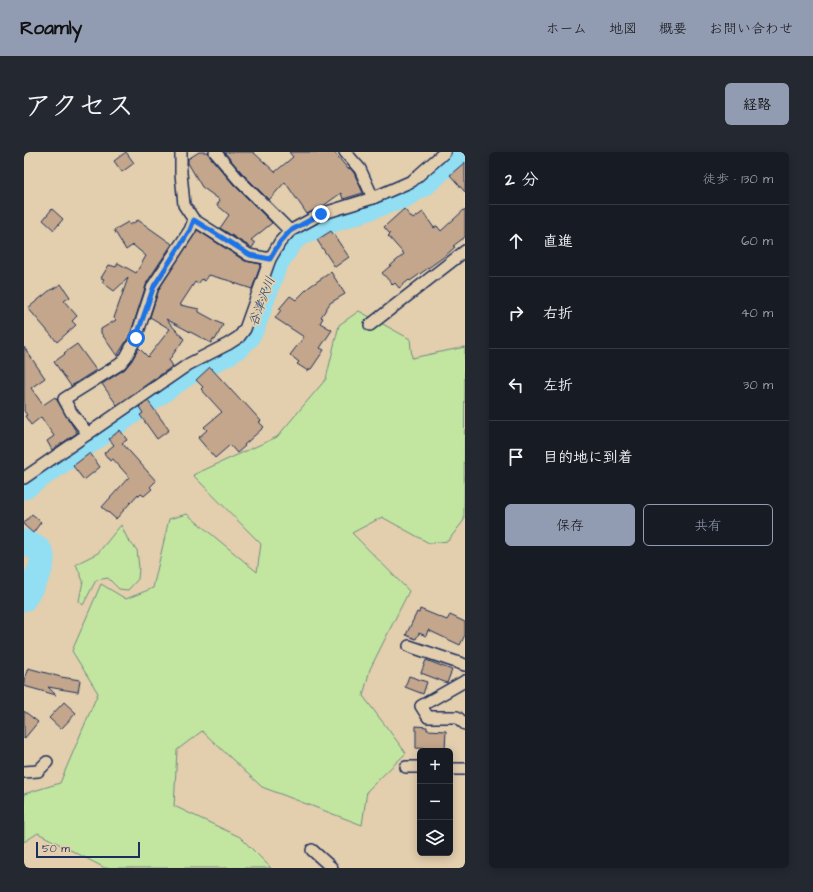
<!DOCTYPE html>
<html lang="ja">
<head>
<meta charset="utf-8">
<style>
  body { margin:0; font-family:"Architects Daughter","Klee One",sans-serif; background:#242831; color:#f1f3f6 }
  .controls { position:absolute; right:12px; bottom:12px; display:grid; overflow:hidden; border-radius:6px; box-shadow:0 2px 10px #0003 }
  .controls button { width:36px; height:36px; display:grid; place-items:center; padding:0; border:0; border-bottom:1px solid #363941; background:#171b24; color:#f1f3f6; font:20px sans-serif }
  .scale { position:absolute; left:12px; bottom:10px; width:104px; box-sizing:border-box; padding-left:4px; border:2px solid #1b2f5e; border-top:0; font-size:11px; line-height:14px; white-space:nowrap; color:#1b2f5e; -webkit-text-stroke:3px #e3cead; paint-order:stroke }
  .stop { position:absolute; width:12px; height:12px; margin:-9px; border:3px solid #1a73e8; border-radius:50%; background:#fff }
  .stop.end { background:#1a73e8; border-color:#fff; box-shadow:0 1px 4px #0008 }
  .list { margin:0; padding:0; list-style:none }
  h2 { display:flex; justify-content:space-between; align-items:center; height:52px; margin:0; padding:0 16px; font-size:17px }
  h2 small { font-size:13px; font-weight:400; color:#9ea1a6 }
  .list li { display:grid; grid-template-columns:26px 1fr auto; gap:12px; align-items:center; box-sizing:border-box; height:72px; padding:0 16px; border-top:1px solid #363941 }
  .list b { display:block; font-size:15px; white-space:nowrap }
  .list em { font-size:13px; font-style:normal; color:#9ea1a6 }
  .actions { display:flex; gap:8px; padding:12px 16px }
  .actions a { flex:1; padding:9px 0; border:1px solid #919bb2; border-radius:6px; text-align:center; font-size:14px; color:#919bb2 }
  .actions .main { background:#919bb2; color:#111 }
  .icon { flex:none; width:22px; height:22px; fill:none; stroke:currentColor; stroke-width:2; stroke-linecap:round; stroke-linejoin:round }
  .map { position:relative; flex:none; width:441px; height:716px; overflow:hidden; border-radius:6px }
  header { display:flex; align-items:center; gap:24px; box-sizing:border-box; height:56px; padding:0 20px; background:#919bb2; color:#111 }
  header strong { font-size:19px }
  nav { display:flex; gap:22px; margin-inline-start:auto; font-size:14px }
  .intro { display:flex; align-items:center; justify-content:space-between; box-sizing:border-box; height:96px; padding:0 24px }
  h1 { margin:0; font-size:28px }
  .button { padding:10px 18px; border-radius:6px; background:#919bb2; color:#111; font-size:14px; font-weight:700 }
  main { display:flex; gap:24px; padding:0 24px }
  aside { flex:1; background:#171b24; border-radius:6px; box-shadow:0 2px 10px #0003 }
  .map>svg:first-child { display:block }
</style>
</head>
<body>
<header>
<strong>Roamly</strong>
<nav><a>ホーム</a><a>地図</a><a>概要</a><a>お問い合わせ</a></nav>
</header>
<div class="intro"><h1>アクセス</h1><a class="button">経路</a></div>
<main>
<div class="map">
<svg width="441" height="716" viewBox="0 0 441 716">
  <rect width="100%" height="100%" fill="#e3cead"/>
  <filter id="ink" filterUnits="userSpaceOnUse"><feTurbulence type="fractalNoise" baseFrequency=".025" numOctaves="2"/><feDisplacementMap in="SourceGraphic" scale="8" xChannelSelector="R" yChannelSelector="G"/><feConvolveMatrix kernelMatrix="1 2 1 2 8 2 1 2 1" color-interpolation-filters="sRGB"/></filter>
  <g filter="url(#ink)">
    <g fill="#c2e6a0" stroke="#6e8a7f">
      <path d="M335 159 386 187 388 206 441 195 440 368 424 389 405 391 358 365 328 381 385 439 346 517 339 544 382 601 343 639 338 673 238 635 178 579 153 598 150 654 216 685 247 716H81L14 681 0 690V642L36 631 74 541 48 499 77 432 102 447 129 436 145 367 163 362 233 420 237 392 169 323 253 285 302 227 315 173Z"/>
      <path d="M97 373 104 388 113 398 115 416 114 427 104 438 95 437 84 426 72 428 59 453 55 449 59 429 52 412 74 401Z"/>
    </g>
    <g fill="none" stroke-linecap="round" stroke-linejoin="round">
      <g stroke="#92def3" stroke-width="25">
        <path d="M0 335 162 222 203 201 215 193 223 185 229 174 251 112 268 87 277 81 297 72 379 44 402 30 435 0"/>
        <path d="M0 390C4 392 10 394 14 397 27 409 6 435 0 447"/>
      </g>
    </g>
    <g fill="#c3a68b" stroke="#1b2f5e">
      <path d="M102 0 110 11 98 20 90 9Z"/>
      <path d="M175 0H184L186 5 209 32 248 71 227 88 231 91 228 96 196 76 205 63 193 53 196 48 178 35 164 11V7Z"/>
      <path d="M200 0H229L251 20 269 5 265 0H310L324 17 326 16 330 21 339 41 319 47 317 41 299 54 283 62 261 30 245 48 219 22Z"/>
      <path d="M441 10V40L426 23Z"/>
      <path d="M28 57 39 67 30 78 19 68Z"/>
      <path d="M380 57 389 67 399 60 410 76 413 74 417 79 441 57V85L429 94 431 95 421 104 386 129 385 128 375 136 371 131 369 133 358 121 380 102 364 84 366 82 360 75Z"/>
      <path d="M114 68 148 92 123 130 106 183 93 204 77 181V177L92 168 90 166 104 126 90 139 78 130 80 127 77 126 85 113 92 115 94 111 112 121 122 104 109 93 102 98 90 78 104 70 106 73Z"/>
      <path d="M173 78 221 109 237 112 228 137 210 131V130L185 123 181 129 178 127 174 132 171 130 156 153 175 157V160L199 173 191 188 189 187 187 191 142 167 160 187 145 208 149 214 93 253 78 232 101 217 108 208 115 196 124 205 146 177 126 165 135 137Z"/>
      <path d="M307 79 325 105 311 115 293 88Z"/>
      <path d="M307 120 321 142 306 151 297 165 299 166 296 171 308 178 296 196 300 198 287 217H285L284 219 273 212 275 210 266 203 280 185 251 166 257 158 255 157 266 144 272 148 285 135Z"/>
      <path d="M37 132 46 145 40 149 53 164 48 169 52 173 33 190 4 156 25 139Z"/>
      <path d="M53 192 72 218 47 234 30 210 41 202 40 201Z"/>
      <path d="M0 195 21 226 7 236 19 253 31 245 53 281 28 298 23 289 30 284 17 265 7 273 1 264 3 263 0 259Z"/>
      <path d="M186 215 217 249 218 248 237 269 235 270 240 275 220 293 221 294 213 301 206 293 191 306 174 286 183 278 180 275 198 260 177 237 179 235 172 228Z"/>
      <path d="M124 249 145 278 133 287 116 263 119 261 115 255Z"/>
      <path d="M96 278 103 288 98 291 132 329 126 335 128 337 120 344 117 342 115 344 114 342 92 367 78 355 105 325 89 307 86 309 80 301 90 293 85 287Z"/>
      <path d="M66 301 76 315 60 328 49 314Z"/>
      <path d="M8 362 17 370 9 381 0 373V371Z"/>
      <path d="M396 457 423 468 426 463 441 470V483L436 493 404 478 402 484 395 481 392 487 382 483 393 460 395 461Z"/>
      <path d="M402 508 428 518 423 531 397 521Z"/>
      <path d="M4 516 37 525 56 528 54 540 24 535 32 543 0 534V528Z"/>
      <path d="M385 524 403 530 399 542 381 535Z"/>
      <path d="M40 550 52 561 37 577 25 566Z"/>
      <path d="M0 559 14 570 0 587Z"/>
      <path d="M392 574 403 575V578L422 579 421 598 392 596Z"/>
    </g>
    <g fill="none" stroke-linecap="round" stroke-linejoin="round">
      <g stroke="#1b2f5e" stroke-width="14">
        <g id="minor">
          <path d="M157 0V21L160 53 170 68 225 103 246 107"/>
          <path d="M191 0 214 27 266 79"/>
          <path d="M321 0 336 17 349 46"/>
          <path d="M346 173 441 99"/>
          <path d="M64 282 47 260 40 247 96 212 102 205 112 186 129 134 166 78 170 68"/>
          <path d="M0 326 165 212 204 192 215 185 221 177 246 107 256 90 266 79 297 62 349 46 388 29 421 0"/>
          <path d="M385 494 441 513"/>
          <path d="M441 529 397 554 404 565H433L441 572"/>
          <path d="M382 615H396"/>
          <path d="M426 617H441"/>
          <path d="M0 620 14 619 23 610"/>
          <path d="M288 698 308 716"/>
        </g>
      </g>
      <use href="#minor" stroke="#e3cead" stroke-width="11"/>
    </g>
  </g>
  <g fill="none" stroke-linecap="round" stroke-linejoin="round" filter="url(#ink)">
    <path stroke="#1a73e8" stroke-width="5" d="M112 186 130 134 166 78 170 68 226 103 246 107 256 90 266 79 297 62"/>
  </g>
  <g text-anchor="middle" stroke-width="3.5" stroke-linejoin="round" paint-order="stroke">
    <g font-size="13" font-style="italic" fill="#27406d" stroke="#e3cead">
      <text transform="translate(237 149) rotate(-69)" y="5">谷津沢川</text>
    </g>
  </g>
</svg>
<div class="controls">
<button>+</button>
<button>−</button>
<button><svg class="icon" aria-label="layers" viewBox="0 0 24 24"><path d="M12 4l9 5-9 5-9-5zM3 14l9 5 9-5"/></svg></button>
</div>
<div class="scale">50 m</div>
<div class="stop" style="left:112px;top:186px"></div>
<div class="stop end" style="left:297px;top:62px"></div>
</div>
<aside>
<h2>2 分<small>徒歩 · 130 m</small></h2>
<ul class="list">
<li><svg class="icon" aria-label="ahead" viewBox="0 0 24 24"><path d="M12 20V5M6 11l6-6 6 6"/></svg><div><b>直進</b></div><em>60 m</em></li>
<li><svg class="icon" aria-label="right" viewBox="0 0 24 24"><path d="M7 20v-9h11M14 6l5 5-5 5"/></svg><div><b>右折</b></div><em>40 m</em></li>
<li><svg class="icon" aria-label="left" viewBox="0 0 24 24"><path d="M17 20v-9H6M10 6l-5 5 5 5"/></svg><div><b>左折</b></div><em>30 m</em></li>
<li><svg class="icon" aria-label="arrive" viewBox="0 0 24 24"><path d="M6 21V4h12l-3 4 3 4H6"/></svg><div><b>目的地に到着</b></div></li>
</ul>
<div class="actions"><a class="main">保存</a><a>共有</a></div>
</aside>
</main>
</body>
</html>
